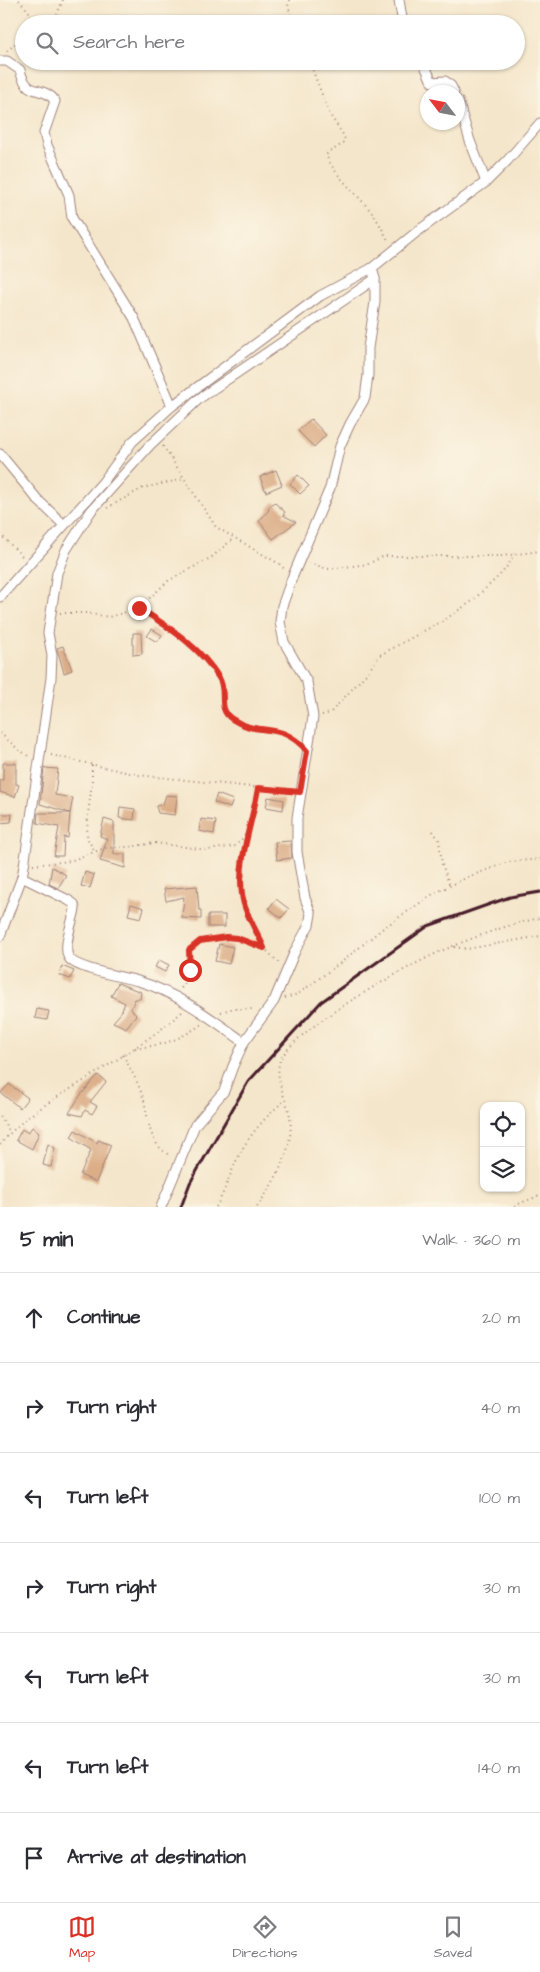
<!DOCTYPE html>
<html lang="en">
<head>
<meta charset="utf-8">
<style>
  body { margin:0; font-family:"Architects Daughter",sans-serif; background:#f7f7f7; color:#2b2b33 }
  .controls { position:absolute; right:15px; bottom:15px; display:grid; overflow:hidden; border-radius:10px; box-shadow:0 1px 4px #0004 }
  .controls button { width:45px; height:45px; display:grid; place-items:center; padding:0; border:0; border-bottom:1px solid #e1e1e2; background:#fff; color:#2b2b33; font:25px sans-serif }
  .compass { position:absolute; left:420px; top:85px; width:45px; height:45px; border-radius:50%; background:#fff; box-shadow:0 1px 4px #0004; rotate:302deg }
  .stop { position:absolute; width:15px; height:15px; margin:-11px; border:4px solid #d93025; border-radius:50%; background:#fff }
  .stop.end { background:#d93025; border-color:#fff; box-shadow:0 1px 5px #0008 }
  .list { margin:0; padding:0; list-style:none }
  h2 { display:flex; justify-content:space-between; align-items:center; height:65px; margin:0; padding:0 20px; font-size:21px }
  h2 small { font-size:16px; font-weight:400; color:#7c7c81 }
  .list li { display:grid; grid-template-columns:32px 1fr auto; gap:15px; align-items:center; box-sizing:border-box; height:90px; padding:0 20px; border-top:1px solid #e1e1e2 }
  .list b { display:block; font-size:19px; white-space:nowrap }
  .list em { font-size:16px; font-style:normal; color:#7c7c81 }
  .icon { flex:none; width:28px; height:28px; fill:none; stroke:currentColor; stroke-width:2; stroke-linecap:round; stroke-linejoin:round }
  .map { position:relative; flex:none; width:540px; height:1207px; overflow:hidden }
  .search { position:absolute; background:#fff; box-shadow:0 1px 4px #0004; left:15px; right:15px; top:15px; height:55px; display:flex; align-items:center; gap:12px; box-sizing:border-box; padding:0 18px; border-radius:28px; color:#7c7c81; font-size:19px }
  .sheet { height:695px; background:#fff }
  nav { display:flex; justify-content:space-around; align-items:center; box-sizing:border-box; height:70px; border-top:1px solid #e1e1e2; background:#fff; font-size:14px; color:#7c7c81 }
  nav a { display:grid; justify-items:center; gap:2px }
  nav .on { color:#d93025 }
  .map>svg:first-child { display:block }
</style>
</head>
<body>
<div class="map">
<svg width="540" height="1207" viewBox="0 0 540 1207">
  <rect width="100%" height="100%" fill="#fcf5e5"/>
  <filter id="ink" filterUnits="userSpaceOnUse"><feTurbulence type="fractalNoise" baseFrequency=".02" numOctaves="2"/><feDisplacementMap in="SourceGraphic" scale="10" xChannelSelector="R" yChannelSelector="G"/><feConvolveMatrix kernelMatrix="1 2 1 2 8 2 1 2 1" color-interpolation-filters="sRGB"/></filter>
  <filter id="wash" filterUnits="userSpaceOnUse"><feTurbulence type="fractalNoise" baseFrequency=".0096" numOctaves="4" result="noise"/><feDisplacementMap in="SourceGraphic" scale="20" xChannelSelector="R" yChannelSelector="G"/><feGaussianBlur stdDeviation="1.12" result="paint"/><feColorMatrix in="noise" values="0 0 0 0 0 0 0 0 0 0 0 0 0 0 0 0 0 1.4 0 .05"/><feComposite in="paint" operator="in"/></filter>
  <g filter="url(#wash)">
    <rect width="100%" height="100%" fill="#f4e6cb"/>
    <g id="blocks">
      <g fill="#dcae88">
        <path d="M311 419 326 435 314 447 298 431Z"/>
        <path d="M276 470 282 485 266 492 260 477Z"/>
        <path d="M298 475 309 486 300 494 290 484Z"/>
        <path d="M274 502 285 512 283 515 296 522 273 539 259 521 269 510 268 509Z"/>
        <path d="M152 629 162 635 157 642 147 636Z"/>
        <path d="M133 633H141L142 654 133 655Z"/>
        <path d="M63 646 72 670 64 673 57 648Z"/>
        <path d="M3 763H16V784L19 785 15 797 0 792V780H3Z"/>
        <path d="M44 768 58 769 55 795 73 798 70 813 40 804Z"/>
        <path d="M217 794 233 800 230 808 214 802Z"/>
        <path d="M166 795 177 796 175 815 158 813 156 806 163 804Z"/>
        <path d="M268 797 284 800 283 810 266 807Z"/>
        <path d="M120 807 135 809 134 820 119 818Z"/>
        <path d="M38 813H70L68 838 64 837 63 856H54L59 827 37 823Z"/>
        <path d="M0 814H12L11 822 0 823Z"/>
        <path d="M104 819 114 822V854H125V868L100 861 107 839 100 836Z"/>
        <path d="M201 819 216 821 214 834 199 831Z"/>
        <path d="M291 841 292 858 277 860 275 842Z"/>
        <path d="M52 867 66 875 58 888 49 884Z"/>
        <path d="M85 872 94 875 90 888 81 886Z"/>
        <path d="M197 886 199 910H201V919L182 918 184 897 166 901 164 889Z"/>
        <path d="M276 899 289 909 281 918 269 908Z"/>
        <path d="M131 904 144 908 141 918 128 915Z"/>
        <rect x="208" y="915" width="17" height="12"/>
        <path d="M219 944 233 947 229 964 215 961Z"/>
        <path d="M159 960 169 965 165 972 155 967Z"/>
        <path d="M62 966 74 971 70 979 59 975Z"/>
        <path d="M118 983 141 992 140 999H135L131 1009 136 1015 126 1028 113 1022 120 1014 125 1003 111 996Z"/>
        <path d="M37 1009 49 1011 47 1020 35 1018Z"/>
        <path d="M98 1075 106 1082 90 1102 97 1106 92 1114 85 1110 82 1116 69 1113 80 1096Z"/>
        <path d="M9 1084 28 1098 20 1108 1 1093Z"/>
        <path d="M32 1127 39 1133 32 1149 16 1140 22 1129 28 1133Z"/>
        <path d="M75 1130 97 1143 98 1140 111 1145 96 1182 80 1175 91 1150 71 1137Z"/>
        <path d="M48 1144 55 1148 51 1167 43 1165Z"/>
      </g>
    </g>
  </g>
  <g filter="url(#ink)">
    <use href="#blocks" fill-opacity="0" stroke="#9f827b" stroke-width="1"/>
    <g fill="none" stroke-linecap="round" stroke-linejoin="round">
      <g stroke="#9f827b" stroke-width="11">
        <g id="street">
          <path d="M399 0 403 24"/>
          <path d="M0 61H7L20 70C27 99 43 84 55 101L44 133 47 145 69 195 72 218 134 318 172 406"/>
          <path d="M423 61 432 82 445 81 451 86 454 92"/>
          <path d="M458 101 470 141 486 182"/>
          <path d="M0 454 38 500 64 525"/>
          <path d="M0 597 103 482 132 442 172 406 320 296 372 268 418 231 486 182 507 161 540 123"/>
          <path d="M22 877 68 900 74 904 75 909C73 921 62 947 69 958 76 969 123 977 138 981 176 992 212 1019 244 1042"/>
          <path d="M0 936 22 877 24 866 51 678 52 655 48 633 57 573 66 550 91 511 150 445 200 398 375 279"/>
          <path d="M161 1207 195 1125 224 1091 233 1066 244 1042 274 1001 295 951 309 925 311 914 305 898 297 852V818L313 717 307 682 284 642 280 622 282 606 292 578 330 488 340 446 350 424 365 398 368 375V348L375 302V279L372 268"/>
        </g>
      </g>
      <g stroke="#9f827b" stroke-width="2" stroke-dasharray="1 4" stroke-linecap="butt">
        <path d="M19 0 30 13 32 24"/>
        <path d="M290 0 288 6 294 24"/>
        <path d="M53 24 63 0"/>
        <path d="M7 51 24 36"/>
        <path d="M309 61 330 115 344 136 345 140C341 147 332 149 326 155 336 178 358 194 373 214 379 222 384 233 389 242"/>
        <path d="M163 446 216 527 281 565 285 570"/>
        <path d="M107 508 143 488 184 479"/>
        <path d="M0 534 23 557"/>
        <path d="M309 563 328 569 368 564 384 556H503L540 551"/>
        <path d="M139 608C162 624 215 656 223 684 226 695 217 706 228 716 244 729 261 726 279 731 287 733 293 737 299 742"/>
        <path d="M60 613H86L109 617 139 608 168 581 212 557 234 538"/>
        <path d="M322 715 330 713 367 673 380 655 444 620 471 602 500 575 509 564 514 554"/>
        <path d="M0 733 19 750 30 757"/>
        <path d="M51 755 138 775 290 791"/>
        <path d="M92 765V783L88 814 87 838 94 850"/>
        <path d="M433 831 439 840 442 864 450 886"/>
        <path d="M246 835 242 895 264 948"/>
        <path d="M33 865 70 861 105 848 129 847 155 843 208 850 236 846 246 834 255 812 258 788"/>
        <path d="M454 947 467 949 540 936"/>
        <path d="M181 988C194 975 187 965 189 950L199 941 237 938 264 948 279 963"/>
        <path d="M285 998 298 994 343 961 382 929 433 894 468 877 508 862 540 859"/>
        <path d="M221 1012 231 1009H255"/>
        <path d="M135 1048C165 1045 177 1041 202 1024"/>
        <path d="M123 1055C130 1068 137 1081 142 1094 150 1118 146 1143 171 1156"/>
        <path d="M0 1116 10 1132"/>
        <path d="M0 1145C23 1115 57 1098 88 1078 121 1057 154 1037 183 1011"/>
        <path d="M216 1207C225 1191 230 1174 238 1157 249 1135 266 1116 285 1100"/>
        <path d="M257 1207C275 1181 297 1146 289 1112 285 1097 276 1081 279 1064 285 1033 408 966 439 952 472 938 505 925 540 918"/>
        <path d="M515 1207C522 1200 532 1201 540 1194"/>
      </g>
      <use href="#street" stroke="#fff" stroke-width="9"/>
      <path stroke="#4a1f2b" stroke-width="3" d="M181 1207 190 1183 248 1082 321 1002 428 926 510 897 540 892"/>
    </g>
  </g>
  <g fill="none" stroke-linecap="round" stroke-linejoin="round" filter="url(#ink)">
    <path stroke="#d93025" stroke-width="6" d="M139 608C168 627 201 647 219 678 228 692 216 708 232 719 260 738 280 719 307 751L300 792 258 788C253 821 237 860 242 894 244 913 257 931 264 948L237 938 226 937 200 941 189 950 190 970"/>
  </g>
</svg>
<div class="controls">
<button><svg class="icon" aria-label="locate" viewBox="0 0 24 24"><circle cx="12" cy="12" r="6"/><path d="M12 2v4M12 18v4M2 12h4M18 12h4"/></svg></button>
<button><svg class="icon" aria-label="layers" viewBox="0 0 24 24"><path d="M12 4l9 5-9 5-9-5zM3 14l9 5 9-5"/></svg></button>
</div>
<svg class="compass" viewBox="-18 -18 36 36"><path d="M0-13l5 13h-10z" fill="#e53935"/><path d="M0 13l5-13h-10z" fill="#7c7c81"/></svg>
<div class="stop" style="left:190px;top:970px"></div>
<div class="stop end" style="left:139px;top:608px"></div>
<div class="search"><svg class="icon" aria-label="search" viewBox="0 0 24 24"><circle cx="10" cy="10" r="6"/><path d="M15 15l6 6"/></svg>Search here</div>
</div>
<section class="sheet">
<h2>5 min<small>Walk · 360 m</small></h2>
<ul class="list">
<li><svg class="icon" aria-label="ahead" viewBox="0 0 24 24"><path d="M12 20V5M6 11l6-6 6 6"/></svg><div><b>Continue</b></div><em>20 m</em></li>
<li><svg class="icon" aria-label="right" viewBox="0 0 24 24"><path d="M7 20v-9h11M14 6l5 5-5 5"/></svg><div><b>Turn right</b></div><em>40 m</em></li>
<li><svg class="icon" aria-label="left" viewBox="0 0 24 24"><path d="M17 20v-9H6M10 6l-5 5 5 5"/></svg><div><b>Turn left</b></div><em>100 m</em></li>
<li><svg class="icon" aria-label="right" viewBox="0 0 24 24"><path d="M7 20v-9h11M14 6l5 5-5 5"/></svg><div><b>Turn right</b></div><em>30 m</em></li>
<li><svg class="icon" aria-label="left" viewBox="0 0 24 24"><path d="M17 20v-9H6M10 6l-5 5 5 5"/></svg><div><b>Turn left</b></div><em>30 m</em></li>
<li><svg class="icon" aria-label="left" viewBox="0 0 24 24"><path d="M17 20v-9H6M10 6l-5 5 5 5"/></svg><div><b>Turn left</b></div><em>140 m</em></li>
<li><svg class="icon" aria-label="arrive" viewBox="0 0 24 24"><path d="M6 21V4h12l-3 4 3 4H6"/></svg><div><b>Arrive at destination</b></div></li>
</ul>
</section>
<nav>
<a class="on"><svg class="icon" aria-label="map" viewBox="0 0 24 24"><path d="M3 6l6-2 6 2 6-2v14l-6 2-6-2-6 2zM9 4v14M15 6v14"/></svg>Map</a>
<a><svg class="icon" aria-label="directions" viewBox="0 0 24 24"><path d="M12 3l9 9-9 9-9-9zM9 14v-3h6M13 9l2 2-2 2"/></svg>Directions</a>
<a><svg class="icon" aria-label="saved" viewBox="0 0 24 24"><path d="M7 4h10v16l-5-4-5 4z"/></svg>Saved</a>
</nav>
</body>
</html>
